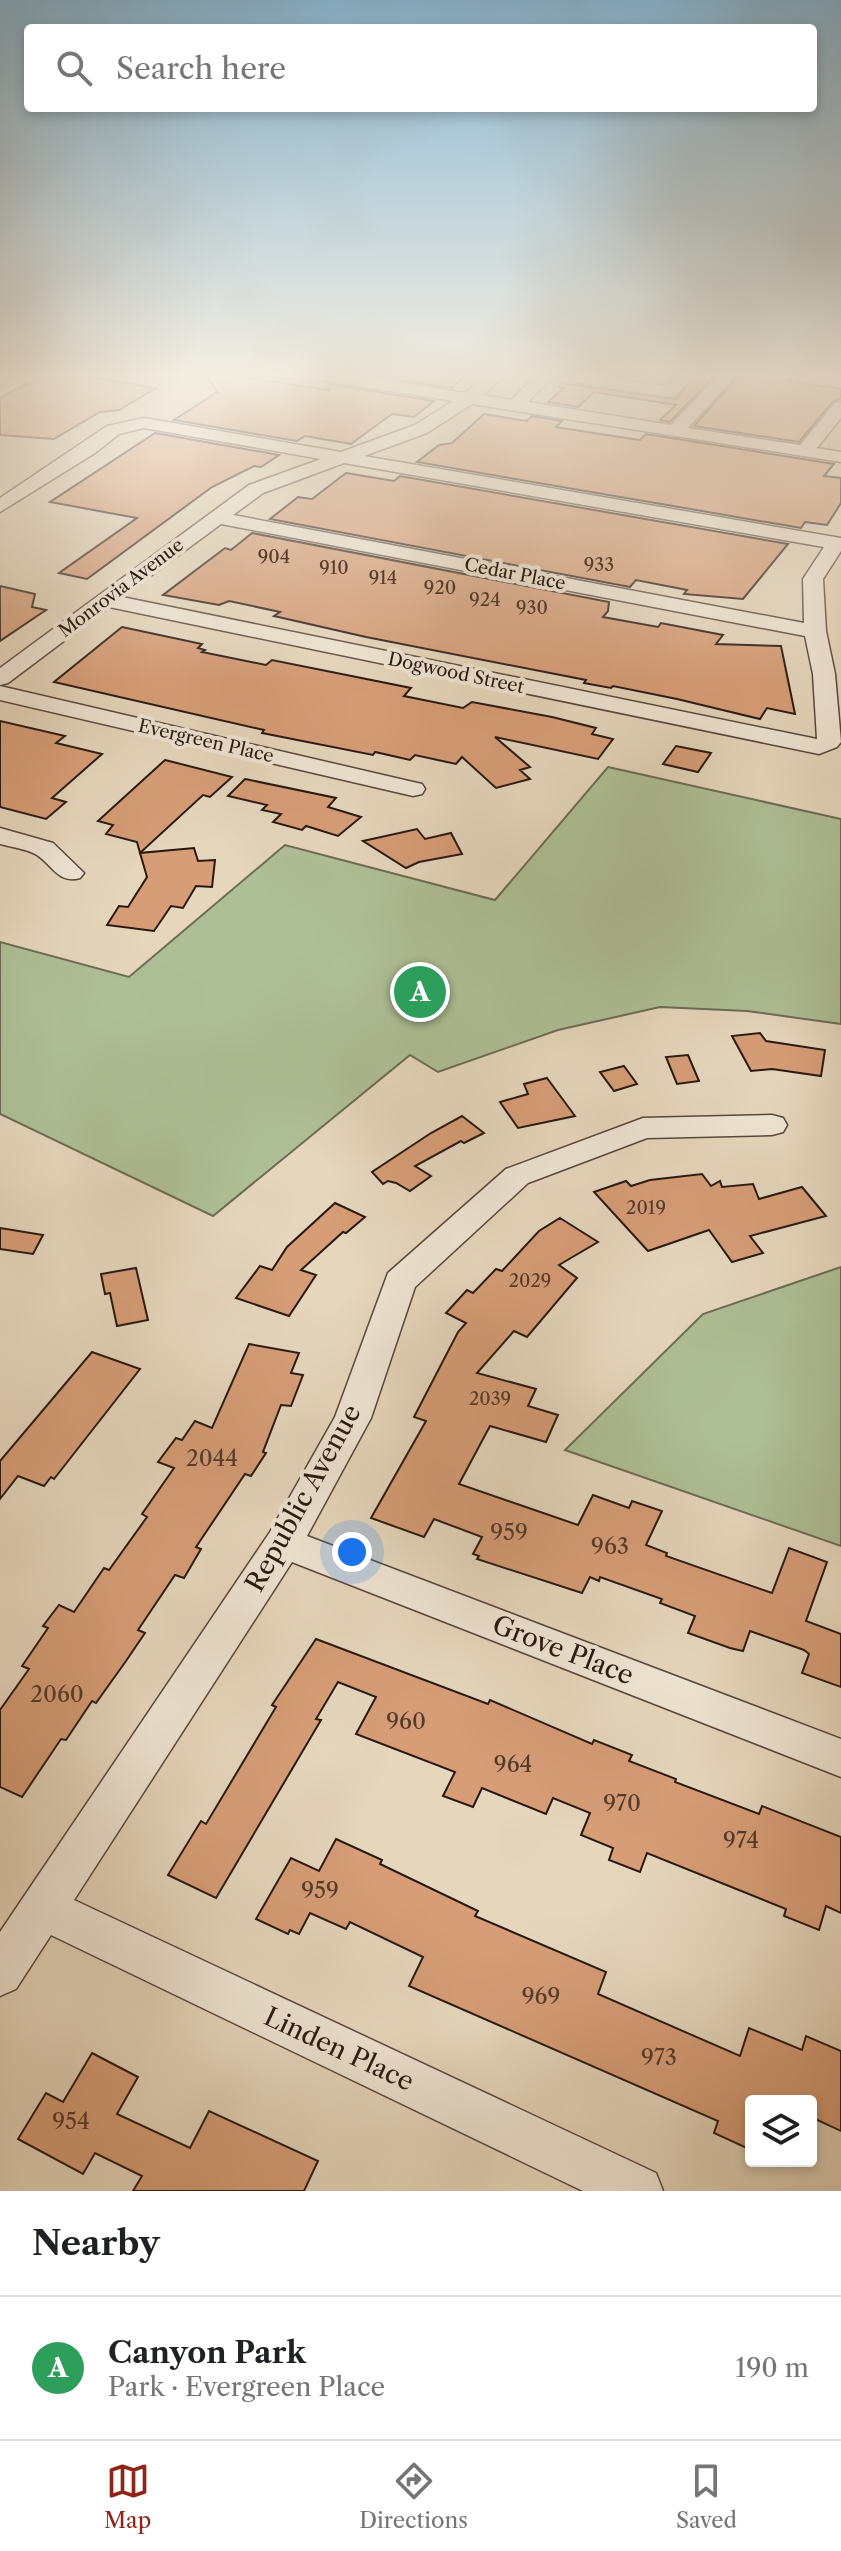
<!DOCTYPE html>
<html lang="en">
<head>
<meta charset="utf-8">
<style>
  body { margin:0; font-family:"Libre Caslon Text",serif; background:#f6f6f6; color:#202124 }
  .controls { position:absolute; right:24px; bottom:24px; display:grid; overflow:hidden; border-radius:8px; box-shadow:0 4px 12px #0003 }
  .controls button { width:72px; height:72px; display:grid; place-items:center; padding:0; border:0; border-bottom:2px solid #e0e0e0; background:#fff; color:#202124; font:40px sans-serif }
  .you { position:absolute; left:352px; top:1552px; width:28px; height:28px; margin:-20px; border:6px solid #fff; border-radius:50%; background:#1a73e8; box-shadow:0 0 0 12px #1a73e833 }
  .badge { display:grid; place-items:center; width:52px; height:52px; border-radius:50%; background:#8f2418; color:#fff; font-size:26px; font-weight:700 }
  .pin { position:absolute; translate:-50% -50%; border:4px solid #fff; box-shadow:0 2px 8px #0006 }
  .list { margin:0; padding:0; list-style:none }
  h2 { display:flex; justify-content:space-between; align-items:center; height:104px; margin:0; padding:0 32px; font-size:34px }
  h2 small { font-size:26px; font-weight:400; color:#757577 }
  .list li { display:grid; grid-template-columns:52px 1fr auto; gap:24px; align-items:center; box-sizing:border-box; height:144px; padding:0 32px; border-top:2px solid #e0e0e0 }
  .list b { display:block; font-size:30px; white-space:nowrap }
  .list p { margin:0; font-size:26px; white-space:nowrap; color:#757577 }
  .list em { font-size:26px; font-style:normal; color:#757577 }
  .icon { flex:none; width:44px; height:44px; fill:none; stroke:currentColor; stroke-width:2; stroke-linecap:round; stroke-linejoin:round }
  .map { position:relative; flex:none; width:841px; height:2191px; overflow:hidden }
  .search { position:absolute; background:#fff; box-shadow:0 4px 12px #0003; left:24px; right:24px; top:24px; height:88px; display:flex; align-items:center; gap:20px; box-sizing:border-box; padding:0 28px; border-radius:8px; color:#757577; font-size:30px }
  .sheet { height:248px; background:#fff }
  nav { display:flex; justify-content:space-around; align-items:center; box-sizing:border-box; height:112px; border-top:2px solid #e0e0e0; background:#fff; font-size:22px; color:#757577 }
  nav a { display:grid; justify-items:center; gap:4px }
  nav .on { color:#8f2418 }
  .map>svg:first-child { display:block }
</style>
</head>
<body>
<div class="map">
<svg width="841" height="2191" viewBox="0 0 841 2191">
  <rect width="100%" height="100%" fill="#e5d6bc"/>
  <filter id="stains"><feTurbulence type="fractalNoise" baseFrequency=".0025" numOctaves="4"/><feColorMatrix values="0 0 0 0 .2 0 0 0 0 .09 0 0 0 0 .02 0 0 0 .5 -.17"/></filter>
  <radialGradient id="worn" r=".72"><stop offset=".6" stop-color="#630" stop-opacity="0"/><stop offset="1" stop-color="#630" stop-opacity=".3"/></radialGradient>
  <g fill="#aebf96" stroke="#6b6c53" stroke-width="2">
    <path d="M608 767 841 819V1024L747 1011 660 1007 558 1030 438 1072 410 1055 213 1216 0 1114V942L129 977 285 845 495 900Z"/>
    <path d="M841 1267V1546L565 1450 703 1314Z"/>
  </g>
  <g fill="#d69d77" stroke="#281910" stroke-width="2">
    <path d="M43 375H78L156 388 119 410 100 412 54 439 0 435V398Z"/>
    <path d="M206 375H230L329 390 330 384 434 401 414 417 392 414 351 444 305 436 297 441 174 420 217 392Z"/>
    <path d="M367 375H467L451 388Z"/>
    <path d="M695 375H715L670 422 660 420 676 405 594 392 578 407 548 402 564 388 559 387 560 383 676 399Z"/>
    <path d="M739 375H774L785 376 789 381 841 389V398L833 401 799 442 694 426Z"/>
    <path d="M484 414 527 421 532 416 562 421 556 427 613 436 640 440 646 434 834 464 824 476 841 478V503L827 525 805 522 801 528 417 462 439 445 452 443Z"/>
    <path d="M155 433 279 455 261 467 254 466 212 487 87 579 59 573 137 518 50 502Z"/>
    <path d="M346 473 394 481 400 476 788 544 743 599 684 594 687 590 636 580 630 587 270 519 298 497 312 499Z"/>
    <path d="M252 533 609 602 608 611 603 617 658 627 661 623 723 635 716 644 781 646 795 714 767 708 760 719 677 699 613 686 611 688 584 683 586 680 366 637 274 616 280 612 229 601 219 605 163 595 225 548 231 550Z"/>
    <path d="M0 586 35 594 32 607 46 610 0 641Z"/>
    <path d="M122 627 202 644 198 648 205 650 202 652 266 665 272 660 411 688 404 696 463 708 472 702 552 717 596 728 592 734 613 739 598 759 495 737 530 767 520 770 530 779 496 788 462 757 456 764 415 755 410 760 375 752 373 755 262 733 264 730 54 682Z"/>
    <path d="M0 721 65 736 56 743 102 754 52 798 66 802 46 819 0 807Z"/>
    <path d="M676 746 711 753 698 772 663 764Z"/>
    <path d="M165 760 232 777 210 797 203 795 140 853 137 842 106 834 113 825 98 821Z"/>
    <path d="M245 779 336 798 328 807 361 817 338 836 306 826 302 830 273 822 281 814 262 810 267 805 228 796Z"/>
    <path d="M417 829 425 839 451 833 462 854 419 862 406 868 363 841Z"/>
    <path d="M194 848 198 861 215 860 212 887 196 886 183 908 171 906 154 931 107 925 119 906 128 907 147 877 140 853Z"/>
    <path d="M760 1033 766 1041 825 1050 821 1076 772 1069 751 1071 732 1036Z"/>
    <path d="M688 1055 699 1081 677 1084 666 1057Z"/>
    <path d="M624 1066 637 1084 614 1091 600 1072Z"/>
    <path d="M547 1078 575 1116 518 1128 500 1102 528 1094 524 1084Z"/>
    <path d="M462 1116 484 1133 464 1143 461 1141 415 1166 431 1176 410 1191 396 1183 388 1181 383 1184 372 1172 431 1133Z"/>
    <path d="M702 1174 711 1186 720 1181 722 1187 753 1184 759 1199 802 1187 826 1216 750 1236 763 1253 732 1262 709 1230 648 1251 594 1192 626 1181 631 1186 650 1180Z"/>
    <path d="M335 1203 365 1217 346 1233 343 1232 301 1270 316 1275 289 1316 236 1298 260 1266 272 1270 287 1247Z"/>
    <path d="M560 1218 598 1242 559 1265 577 1278 527 1337 514 1331 477 1373 536 1389 528 1406 558 1415 546 1442 490 1426 459 1484 578 1525 593 1495 629 1508 632 1501 662 1511 646 1545 667 1553 666 1556 772 1593 789 1548 827 1562 806 1621 841 1634V1687L802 1673 809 1654 804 1650 750 1631 743 1651 730 1648 688 1633 695 1616 660 1603 662 1599 600 1577 599 1581 590 1577 582 1593 477 1559 479 1556 473 1554 482 1537 434 1519 424 1537 371 1518 426 1421 414 1417 458 1332 466 1323 446 1313 467 1290 473 1293 496 1269 502 1271 539 1231Z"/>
    <path d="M0 1228 43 1235 33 1254 0 1249Z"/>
    <path d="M136 1268 148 1320 117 1326 110 1293 105 1294 101 1274Z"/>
    <path d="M249 1344 299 1353 291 1373 303 1375 291 1406 281 1405 263 1452 266 1453 251 1476 245 1474 196 1547 201 1549 184 1578 175 1575 138 1630 145 1633 126 1661 96 1703 92 1701 66 1740 61 1739 22 1797 0 1787V1710L29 1669 22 1666 48 1628 43 1626 59 1605 74 1612 104 1568 109 1570 147 1517 142 1514 174 1468 158 1462 176 1438 182 1440 195 1421 212 1428Z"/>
    <path d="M92 1352 140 1369 54 1479 51 1477 44 1486 18 1476 0 1499V1461Z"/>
    <path d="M316 1639 488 1704 490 1700 592 1744 594 1740 632 1755 629 1761 676 1779 675 1782 759 1814 762 1806 841 1837V1913L826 1906 819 1930 784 1916 786 1909 647 1853 640 1872 609 1860 613 1848 581 1835 590 1813 553 1798 546 1814 482 1788 473 1807 443 1796 455 1772 356 1734 376 1697 338 1682 316 1719 321 1720 216 1898 168 1875 201 1821 206 1824 276 1707 272 1705Z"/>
    <path d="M336 1839 382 1860 380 1864 478 1911 475 1916 606 1972 598 1994 740 2056 749 2028 802 2050 806 2036 841 2051V2131L811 2117V2101H751V2150L714 2133 718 2121 409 1986 423 1957 350 1922 346 1929 310 1913 299 1934 290 1930 288 1934 256 1919 291 1858 319 1871Z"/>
    <path d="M92 2053 138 2077 117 2114 190 2148 209 2111 318 2161 304 2191H133L142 2176 95 2153 83 2174 18 2139 46 2093 63 2102Z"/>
  </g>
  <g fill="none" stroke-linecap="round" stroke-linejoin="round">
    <g stroke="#57483b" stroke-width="3">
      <g id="minor">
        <path d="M0 375H17L0 384Z"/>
        <path d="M313 375H350L465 393 488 375H506L483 395 511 400 530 382 510 378 508 375H545L551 379 528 402 671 425 719 375H736L688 428 800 445 835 403 841 402V418L817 448 841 452V462L472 404 427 433 364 456 841 538V551L823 579 826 631 835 674 841 742 837 747 819 754 109 607 8 683 0 685V668L249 485 321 459 144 428 119 434 95 453 0 512V498L107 426 144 418 341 452 415 425 453 401 321 380ZM344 463 824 547 803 579 804 623 233 515 263 493ZM221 524 805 636 813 674 817 739 122 597Z"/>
        <path d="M551 375H589L666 386 677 375 693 376 676 396 670 397 559 380Z"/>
        <path d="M788 375H813L814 376 806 381 790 378Z"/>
        <path d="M0 686 413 782 422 784 425 789 422 794 413 796 0 700Z"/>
        <path d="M0 828 53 843 84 873 80 878C59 884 53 866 37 855 28 849 11 847 0 844Z"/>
        <path d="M772 1115 783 1118 787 1125 783 1132 772 1135 647 1138 528 1183 415 1287 371 1418 307 1536 841 1739V1777L292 1562 74 1900 656 2173 663 2191H583L51 1935 16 1989 0 1996V1932L270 1532 335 1417 388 1273 506 1169 643 1118Z"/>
      </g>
    </g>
    <use href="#minor" fill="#eee4d3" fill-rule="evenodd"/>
  </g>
  <linearGradient id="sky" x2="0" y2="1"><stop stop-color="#87b6d3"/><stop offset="0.55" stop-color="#f3ede1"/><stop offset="1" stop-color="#f3ede1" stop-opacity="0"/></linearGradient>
  <rect width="841" height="681" fill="url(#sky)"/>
  <g text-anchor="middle" stroke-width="8" stroke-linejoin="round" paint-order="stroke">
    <g font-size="18" fill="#543a2a">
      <text x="274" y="563">904</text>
      <text x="599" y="571">933</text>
      <text x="334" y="574">910</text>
      <text x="383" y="584">914</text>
      <text x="440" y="594">920</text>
      <text x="485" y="606">924</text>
      <text x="532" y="614">930</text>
      <text x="646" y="1214">2019</text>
      <text x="530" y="1287">2029</text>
      <text x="490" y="1405">2039</text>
    </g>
    <g font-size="18" fill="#281910" stroke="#eee4d3">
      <text transform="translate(515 574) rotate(11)" y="6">Cedar Place</text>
      <text transform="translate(121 588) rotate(-37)" y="6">Monrovia Avenue</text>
      <text transform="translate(456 673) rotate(12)" y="6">Dogwood Street</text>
      <text transform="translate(206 741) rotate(13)" y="6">Evergreen Place</text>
    </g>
    <g font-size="22" fill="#543a2a">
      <text x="212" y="1466">2044</text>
      <text x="509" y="1540">959</text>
      <text x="610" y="1554">963</text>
      <text x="57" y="1702">2060</text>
      <text x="406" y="1729">960</text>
      <text x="513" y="1772">964</text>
      <text x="622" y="1811">970</text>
      <text x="741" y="1848">974</text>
      <text x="320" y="1898">959</text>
      <text x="541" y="2004">969</text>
      <text x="659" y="2065">973</text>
      <text x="71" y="2129">954</text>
    </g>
    <g font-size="26" fill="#281910" stroke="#eee4d3">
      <text transform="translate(303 1498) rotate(-61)" y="9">Republic Avenue</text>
      <text transform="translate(563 1650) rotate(21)" y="9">Grove Place</text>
      <text transform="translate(339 2049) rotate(25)" y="9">Linden Place</text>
    </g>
  </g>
  <rect width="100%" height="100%" filter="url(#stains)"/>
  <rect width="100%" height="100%" fill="url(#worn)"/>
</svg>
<div class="controls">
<button><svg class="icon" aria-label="layers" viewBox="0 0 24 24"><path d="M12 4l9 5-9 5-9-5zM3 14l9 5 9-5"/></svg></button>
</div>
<div class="you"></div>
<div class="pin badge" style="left:420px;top:992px;background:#2e9e5b">A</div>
<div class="search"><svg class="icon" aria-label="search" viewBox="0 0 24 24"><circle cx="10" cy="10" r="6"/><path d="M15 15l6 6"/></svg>Search here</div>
</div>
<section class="sheet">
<h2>Nearby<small></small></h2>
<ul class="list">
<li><span class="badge" style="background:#2e9e5b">A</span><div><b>Canyon Park</b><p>Park · Evergreen Place</p></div><em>190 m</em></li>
</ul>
</section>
<nav>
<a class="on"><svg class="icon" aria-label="map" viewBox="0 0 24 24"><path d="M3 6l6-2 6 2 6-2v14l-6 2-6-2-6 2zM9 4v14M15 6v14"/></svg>Map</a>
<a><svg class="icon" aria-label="directions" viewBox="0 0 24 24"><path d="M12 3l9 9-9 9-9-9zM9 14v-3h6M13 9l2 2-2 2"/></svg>Directions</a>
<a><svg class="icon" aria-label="saved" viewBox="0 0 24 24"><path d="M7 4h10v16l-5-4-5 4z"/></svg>Saved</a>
</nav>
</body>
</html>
